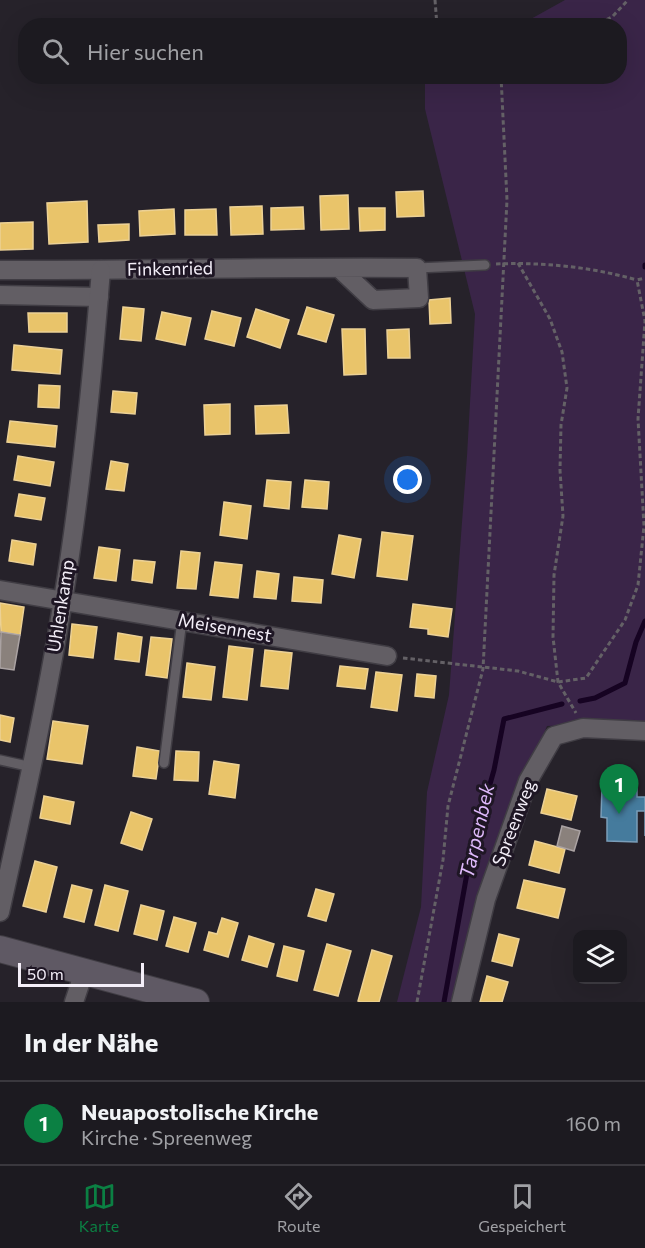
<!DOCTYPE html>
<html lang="de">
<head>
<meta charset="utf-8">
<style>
  body { margin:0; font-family:Commissioner,sans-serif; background:#252329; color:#f1f3f6 }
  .controls { position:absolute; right:18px; bottom:18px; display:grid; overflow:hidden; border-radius:12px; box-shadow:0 6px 24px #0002 }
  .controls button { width:54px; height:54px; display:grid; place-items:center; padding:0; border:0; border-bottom:2px solid #3a383e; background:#1c1a20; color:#f1f3f6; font:30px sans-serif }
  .scale { position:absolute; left:18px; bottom:15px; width:126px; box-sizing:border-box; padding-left:6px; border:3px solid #f4eff9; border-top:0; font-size:16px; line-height:21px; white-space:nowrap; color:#f4eff9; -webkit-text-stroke:4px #1e1624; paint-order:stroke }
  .you { position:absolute; left:408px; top:480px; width:21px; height:21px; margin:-15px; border:4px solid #fff; border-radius:50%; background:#1a73e8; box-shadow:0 0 0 9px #1a73e833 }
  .badge { display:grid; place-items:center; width:39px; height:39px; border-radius:50%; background:#0b8043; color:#fff; font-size:20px; font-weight:700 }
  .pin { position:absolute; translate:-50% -50px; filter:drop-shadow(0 2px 3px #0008) }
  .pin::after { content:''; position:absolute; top:32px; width:21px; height:18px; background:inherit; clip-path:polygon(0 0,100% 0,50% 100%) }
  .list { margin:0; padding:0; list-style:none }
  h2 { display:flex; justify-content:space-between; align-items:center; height:78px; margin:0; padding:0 24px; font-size:26px }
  h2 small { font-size:20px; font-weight:400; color:#a0a1a5 }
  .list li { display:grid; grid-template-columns:39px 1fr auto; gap:18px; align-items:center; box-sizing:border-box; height:84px; padding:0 24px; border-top:2px solid #3a383e }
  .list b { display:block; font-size:22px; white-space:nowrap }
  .list p { margin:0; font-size:20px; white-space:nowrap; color:#a0a1a5 }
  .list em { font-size:20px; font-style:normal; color:#a0a1a5 }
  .icon { flex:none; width:33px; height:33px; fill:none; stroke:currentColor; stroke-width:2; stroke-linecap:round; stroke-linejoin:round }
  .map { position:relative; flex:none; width:645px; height:1002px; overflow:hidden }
  .search { position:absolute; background:#1c1a20; box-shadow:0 6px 24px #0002; left:18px; right:18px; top:18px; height:66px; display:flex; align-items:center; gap:15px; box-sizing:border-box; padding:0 21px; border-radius:24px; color:#a0a1a5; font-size:22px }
  .sheet { height:162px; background:#1c1a20 }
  nav { display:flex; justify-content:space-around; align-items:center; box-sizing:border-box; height:84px; border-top:2px solid #3a383e; background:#1c1a20; font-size:16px; color:#a0a1a5 }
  nav a { display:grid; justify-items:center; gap:3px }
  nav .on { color:#0b8043 }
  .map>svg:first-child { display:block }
</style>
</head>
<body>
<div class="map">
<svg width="645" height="1002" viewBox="0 0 645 1002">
  <rect width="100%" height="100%" fill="#26222a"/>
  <path fill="#3a2548" d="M565 0H645V723L547 726 491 858 452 1002H397L421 907 427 792 449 695 467 456 475 314 425 109V80L431 76H620V26L520 25Z"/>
  <g fill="#e9c46a" stroke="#ecd195" stroke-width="1.5">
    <path d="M423 191 424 216 397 217 396 192Z"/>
    <path d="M348 195 349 229 321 230 320 196Z"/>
    <path d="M87 201 88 242 49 244 47 203Z"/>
    <path d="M262 206 263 234 231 235 230 207Z"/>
    <path d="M303 207 304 229 271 230V208Z"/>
    <path d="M359 208H385V230L360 231Z"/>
    <path d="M174 209 175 234 140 236 139 211Z"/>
    <path d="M216 209 217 235H185V210Z"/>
    <path d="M33 222V249L0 250V223Z"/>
    <path d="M129 224V240L99 242 98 225Z"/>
    <path d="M450 298 451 323 430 324 429 300Z"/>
    <path d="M123 307 144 309 141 341 120 339Z"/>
    <path d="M307 307 334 315 326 342 298 334Z"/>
    <path d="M256 309 289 320 280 348 247 337Z"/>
    <path d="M212 311 241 318 234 346 205 339Z"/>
    <path d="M162 312 191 318 185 345 156 339Z"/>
    <path d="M28 313H67V332H29Z"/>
    <path d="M342 329H365L366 374 344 375Z"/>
    <path d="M409 329 410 358H388L387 330Z"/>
    <path d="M14 345 62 350 60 374 12 370Z"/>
    <path d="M39 385 60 386 59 408 38 407Z"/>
    <path d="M113 391 137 393 135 414 111 412Z"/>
    <path d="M230 404V434L205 435 204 405Z"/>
    <path d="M287 405 289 433 256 434 255 406Z"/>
    <path d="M10 421 57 426 55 447 7 442Z"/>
    <path d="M18 456 54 462 50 486 14 480Z"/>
    <path d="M111 461 128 464 124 491 106 489Z"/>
    <path d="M267 480 291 482 289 509 264 506Z"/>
    <path d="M305 480 329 482 327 509 302 507Z"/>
    <path d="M19 494 45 498 41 520 15 516Z"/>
    <path d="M224 502 251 506 247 539 220 535Z"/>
    <path d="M382 532 413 536 407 580 377 576Z"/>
    <path d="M339 535 361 539 354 578 332 574Z"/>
    <path d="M12 540 36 544 33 565 9 561Z"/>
    <path d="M99 547 120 550 116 581 94 578Z"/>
    <path d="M181 551 200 553 196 589 177 588Z"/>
    <path d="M134 560 155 562 152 583 132 580Z"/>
    <path d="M215 562 242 565 238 598 210 595Z"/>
    <path d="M257 571 279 574 276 599 254 597Z"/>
    <path d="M294 577 323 580 321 603 292 601Z"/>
    <path d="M0 603 24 607 20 635 1 632Z"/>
    <path d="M413 604 452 609 448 637 428 634V629L410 627Z"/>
    <path d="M72 624 97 627 93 658 69 655Z"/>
    <path d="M118 633 142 637 139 662 115 659Z"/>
    <path d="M151 637 172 639 167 678 146 675Z"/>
    <path d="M229 646 253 649 247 700 223 697Z"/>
    <path d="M265 650 292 653 288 689 261 686Z"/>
    <path d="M187 663 215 667 211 700 183 697Z"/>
    <path d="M340 666 368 669 365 689 337 686Z"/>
    <path d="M376 672 402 675 397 711 371 707Z"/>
    <path d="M417 674 436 676 434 698 415 696Z"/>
    <path d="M0 715 14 718 10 742 0 740Z"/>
    <path d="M53 721 88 726 82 764 47 759Z"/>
    <path d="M137 747 160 751 156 779 133 776Z"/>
    <path d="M176 751 199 752 198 781 174 780Z"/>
    <path d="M214 761 239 765 235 798 209 794Z"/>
    <path d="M547 789 577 796 571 820 541 813Z"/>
    <path d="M44 796 74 802 70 824 40 818Z"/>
    <path d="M131 812 152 819 142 850 121 843Z"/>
    <path d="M535 841 565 849 559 873 529 865Z"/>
    <path d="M35 861 57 867 46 912 23 906Z"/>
    <path d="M524 880 565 889 558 918 517 908Z"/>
    <path d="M72 885 92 890 84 922 64 917Z"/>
    <path d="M105 885 128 891 118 931 95 925Z"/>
    <path d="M316 889 334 894 326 921 308 916Z"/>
    <path d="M141 905 164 911 157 940 134 934Z"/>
    <path d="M174 917 196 923 188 952 166 946Z"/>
    <path d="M222 918 238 923 228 957 204 950 209 932 217 934Z"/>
    <path d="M499 934 519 939 512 966 492 961Z"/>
    <path d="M249 936 274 944 267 967 242 960Z"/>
    <path d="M327 944 351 951 338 996 314 990Z"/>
    <path d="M284 946 304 951 297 981 277 976Z"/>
    <path d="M372 950 392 956 379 1002H361L358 1001Z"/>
    <path d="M487 976 508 982 502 1002H480Z"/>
  </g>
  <path fill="#457b9d" stroke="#7a9eb9" stroke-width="1.5" d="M602 787H637V797H645V836V811H637V842L607 841V818L601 817Z"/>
  <g fill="#8a817c" stroke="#aaa2a2" stroke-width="1.5">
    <path d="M1 632 20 635 14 670 0 668Z"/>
    <path d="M562 826 580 831 574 851 557 846Z"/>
  </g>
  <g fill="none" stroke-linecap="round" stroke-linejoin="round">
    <g stroke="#160322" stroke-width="5">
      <path d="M645 265V267"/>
      <path d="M580 701 595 698 625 683 636 642 645 621"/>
      <path d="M444 1002 471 851 494 770 504 719 562 704"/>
    </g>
    <g stroke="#403d44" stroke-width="12">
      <g id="service">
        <path d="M417 268 485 265"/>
        <path d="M0 760 32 767"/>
        <path d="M164 763 182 620"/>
      </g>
    </g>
    <g stroke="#403d44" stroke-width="21">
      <g id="minor">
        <path d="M0 270C139 270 278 267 417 268L419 298 373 300 339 268"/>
        <path d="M0 295 99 297"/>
        <path d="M0 590 387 656"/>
        <path d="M0 912C23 808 46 705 63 600 81 491 92 381 101 270"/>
        <path d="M74 1002 84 972"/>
        <path d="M461 1002 486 899 528 781 554 736 583 728 645 731"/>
      </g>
    </g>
    <g stroke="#403d44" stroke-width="28">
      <path id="secondary" d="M0 949 196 1002"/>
    </g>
    <g stroke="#646166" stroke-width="3" stroke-dasharray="4.5 3" stroke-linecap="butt">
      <path d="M435 0 437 26"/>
      <path d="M593 26 612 17 628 0"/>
      <path d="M518 263 550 319 562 352 567 388 561 425 560 470 563 516 554 575 553 637 558 682 576 713"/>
      <path d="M496 264C544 262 591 267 637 280"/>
      <path d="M403 658 518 671 558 682 586 678 625 620 638 585 644 526 638 419 645 321 637 280 645 278"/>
      <path d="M417 1002 443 860 448 806 483 669 507 200 501 76"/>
    </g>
    <use href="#service" stroke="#625e64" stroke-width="9"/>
    <use href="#minor" stroke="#625e64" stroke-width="18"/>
    <use href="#secondary" stroke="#5f5964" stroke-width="26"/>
  </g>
  <g text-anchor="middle" stroke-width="6" stroke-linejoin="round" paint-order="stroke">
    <g font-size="18" fill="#f4eff9" stroke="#1e1624">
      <text transform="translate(170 269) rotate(-1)" y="6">Finkenried</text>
      <text transform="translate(61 606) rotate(-81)" y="6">Uhlenkamp</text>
      <text transform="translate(225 628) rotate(10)" y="6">Meisennest</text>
      <text transform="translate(514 823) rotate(-69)" y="6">Spreenweg</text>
    </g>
    <g font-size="20" font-style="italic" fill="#deb9fb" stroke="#1e1624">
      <text transform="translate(477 831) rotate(-77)" y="7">Tarpenbek</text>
    </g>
  </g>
</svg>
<div class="controls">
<button><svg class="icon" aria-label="layers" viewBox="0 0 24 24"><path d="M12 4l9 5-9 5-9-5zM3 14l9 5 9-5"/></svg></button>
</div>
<div class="scale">50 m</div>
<div class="you"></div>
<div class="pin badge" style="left:619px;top:814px">1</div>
<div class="search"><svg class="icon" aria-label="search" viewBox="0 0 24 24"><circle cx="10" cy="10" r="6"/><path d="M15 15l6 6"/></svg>Hier suchen</div>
</div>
<section class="sheet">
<h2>In der Nähe<small></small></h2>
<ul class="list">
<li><span class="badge">1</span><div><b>Neuapostolische Kirche</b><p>Kirche · Spreenweg</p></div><em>160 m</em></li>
</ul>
</section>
<nav>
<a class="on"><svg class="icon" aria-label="map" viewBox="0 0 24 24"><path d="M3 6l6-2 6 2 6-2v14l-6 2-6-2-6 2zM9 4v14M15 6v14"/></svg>Karte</a>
<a><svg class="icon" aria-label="directions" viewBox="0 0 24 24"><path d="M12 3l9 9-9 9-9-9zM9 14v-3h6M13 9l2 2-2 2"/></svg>Route</a>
<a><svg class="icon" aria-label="saved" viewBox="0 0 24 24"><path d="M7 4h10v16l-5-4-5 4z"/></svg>Gespeichert</a>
</nav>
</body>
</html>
